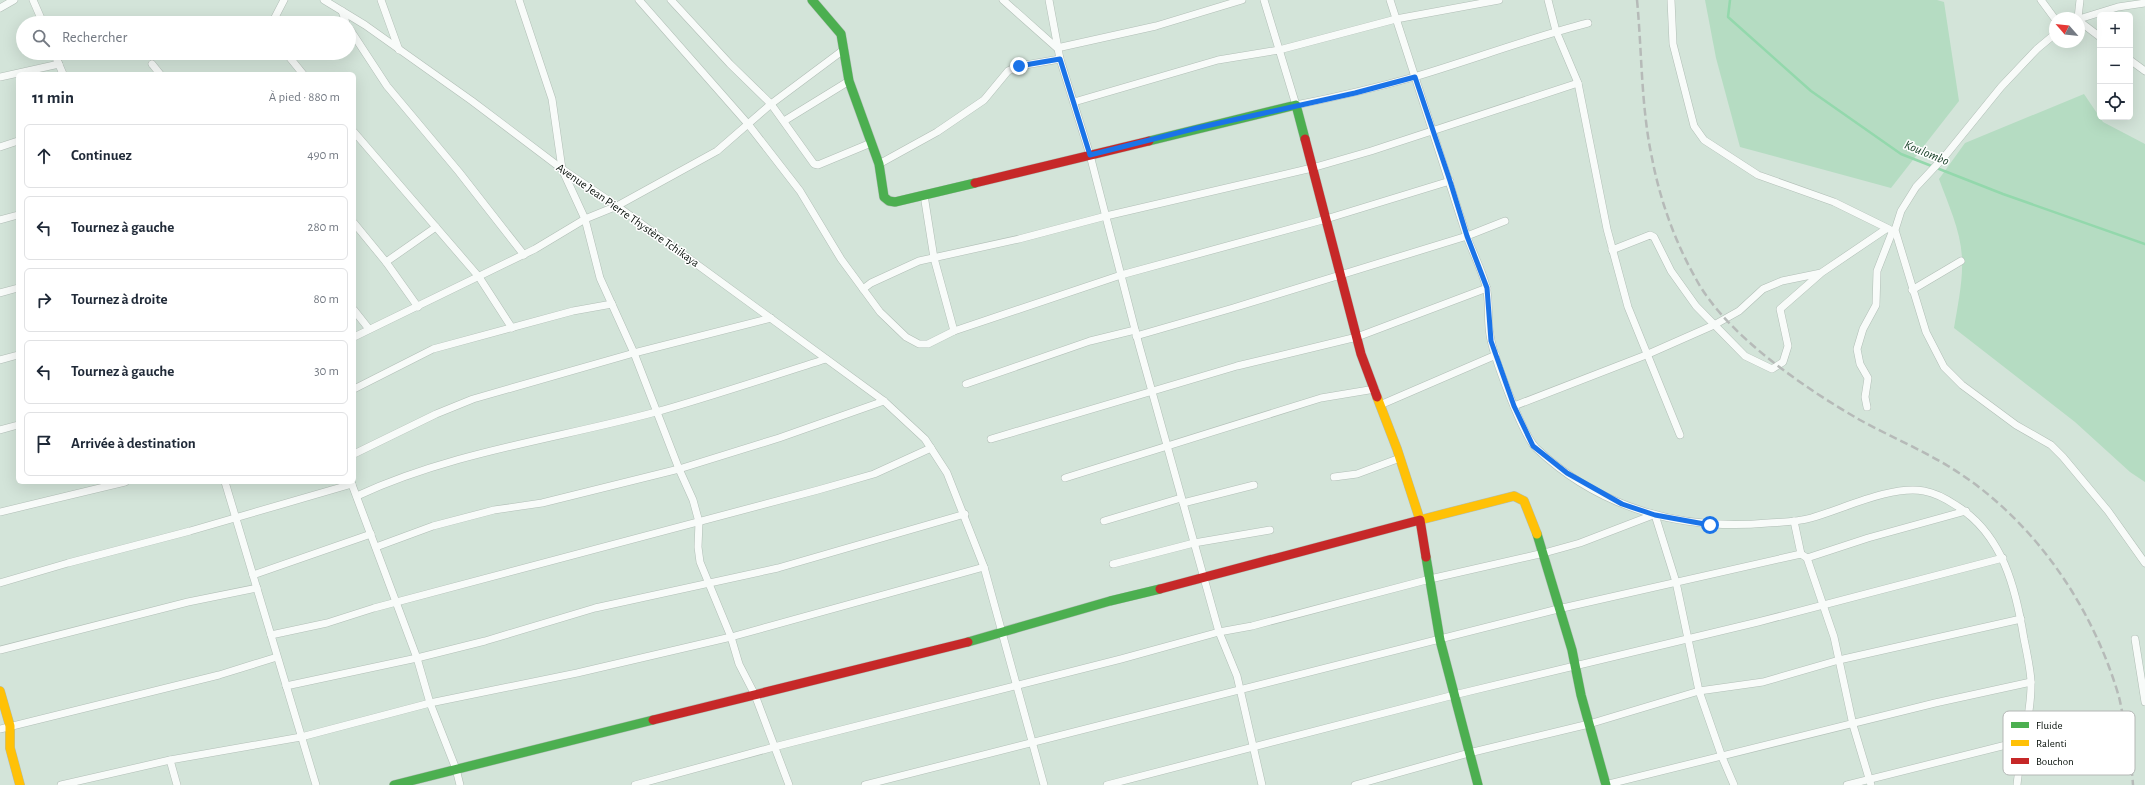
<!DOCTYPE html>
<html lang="fr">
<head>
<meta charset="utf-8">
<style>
  body { margin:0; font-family:"Alegreya Sans",sans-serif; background:#f2f2f3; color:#1f2937 }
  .controls { position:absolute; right:12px; top:12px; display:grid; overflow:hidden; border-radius:6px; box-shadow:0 4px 16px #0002 }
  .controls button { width:36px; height:36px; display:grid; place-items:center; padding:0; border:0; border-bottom:1px solid #e0e1e3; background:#fff; color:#1f2937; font:20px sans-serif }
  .compass { position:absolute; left:2049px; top:12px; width:36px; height:36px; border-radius:50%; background:#fff; box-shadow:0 4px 16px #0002; rotate:298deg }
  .stop { position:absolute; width:12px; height:12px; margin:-9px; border:3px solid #1a73e8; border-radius:50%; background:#fff }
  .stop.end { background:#1a73e8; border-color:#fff; box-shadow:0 1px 4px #0008 }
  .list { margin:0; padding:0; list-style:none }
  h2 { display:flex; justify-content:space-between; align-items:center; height:52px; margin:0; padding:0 16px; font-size:17px }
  h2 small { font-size:13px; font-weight:400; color:#747a83 }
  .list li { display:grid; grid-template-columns:26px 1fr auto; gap:12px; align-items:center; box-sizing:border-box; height:64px; margin:0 8px 8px; padding:0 8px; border:1px solid #e0e1e3; border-radius:6px }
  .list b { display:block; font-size:15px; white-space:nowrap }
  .list em { font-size:13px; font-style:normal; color:#747a83 }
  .icon { flex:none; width:22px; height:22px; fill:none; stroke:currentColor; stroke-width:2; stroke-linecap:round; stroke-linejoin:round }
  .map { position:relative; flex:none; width:2145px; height:785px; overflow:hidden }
  .search { position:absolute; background:#fff; box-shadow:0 4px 16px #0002; left:16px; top:16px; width:340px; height:44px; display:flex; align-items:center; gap:10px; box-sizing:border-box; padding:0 14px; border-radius:22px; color:#747a83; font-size:15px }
  .panel { position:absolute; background:#fff; box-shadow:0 4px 16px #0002; left:16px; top:72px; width:340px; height:412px; border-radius:6px }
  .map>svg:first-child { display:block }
</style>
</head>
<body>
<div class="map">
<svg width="2145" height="785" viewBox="0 0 2145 785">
  <rect width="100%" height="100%" fill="#d3e4d9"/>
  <g fill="#b5dcc2">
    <path d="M1705 0H1937L1944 2 1959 101 1891 188 1740 147 1716 58Z"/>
    <path d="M2084 94 2103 122 2145 144V482L2130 472 2075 422 1954 328C1958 304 1963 281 1962 258 1961 231 1948 204 1939 179L1965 143Z"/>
  </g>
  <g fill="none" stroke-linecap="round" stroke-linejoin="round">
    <path stroke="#93d8ac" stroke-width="2.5" d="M1730 0 1728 17 1811 91 1901 154 2003 194 2145 244"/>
    <g stroke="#b1beb6" stroke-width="8">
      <g id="street">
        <path d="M33 0 43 23"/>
        <path d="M324 0 365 25 472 101 562 169 617 206 884 401 925 439 947 473 984 567 1044 785"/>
        <path d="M381 0 399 50"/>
        <path d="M519 0 552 99 562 169 585 219 600 278 634 353 679 469 693 500 699 522 698 547 700 562 731 637 739 664 755 695 789 785"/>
        <path d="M639 0 748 124 800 191 841 259 880 312 906 337 919 344H928L954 331 1121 275 1326 219 1450 181"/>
        <path d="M671 0 730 64 771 104 814 164 818 165 871 143"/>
        <path d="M1003 0 1057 48 1156 26 1242 0"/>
        <path d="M1049 0 1060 59 1090 155 1139 345 1219 632 1237 676 1262 785"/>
        <path d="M1264 0 1296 105C1336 97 1375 88 1414 77 1472 60 1529 38 1588 23"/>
        <path d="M1390 0C1416 78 1440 156 1466 234 1472 251 1481 268 1486 286 1490 301 1487 319 1490 335 1493 355 1522 434 1536 448 1600 509 1682 531 1768 523 1782 522 1798 522 1811 518 1843 509 1891 485 1924 491 1936 493 1948 500 1957 506 2003 535 2016 589 2024 639 2027 653 2030 667 2031 681 2032 713 2020 752 2017 785"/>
        <path d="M1548 0 1556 31 1578 83 1607 229 1628 307 1680 435"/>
        <path d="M1671 0 1673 44 1694 126 1704 140 1758 175 1834 202 1889 229"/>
        <path d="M2041 0 2055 19"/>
        <path d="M0 8 14 0"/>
        <path d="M342 11 346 23"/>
        <path d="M2078 18 2080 0"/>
        <path d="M2079 19 2118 7 2145 3"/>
        <path d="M2079 21 2100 37"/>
        <path d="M272 23 284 0"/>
        <path d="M349 28 387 86 459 172 524 255"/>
        <path d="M2055 34 2037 49 2001 87 1945 156 1916 187 1901 211 1895 230 1926 332 1944 367 1962 385 2016 425 2051 445 2063 457 2108 511 2145 563"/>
        <path d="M54 53 63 74"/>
        <path d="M286 53 303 74"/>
        <path d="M2130 60 2145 71"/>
        <path d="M152 64 160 74"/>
        <path d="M0 77 59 64"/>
        <path d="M1074 102 1218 60 1279 50 1396 19 1499 0"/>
        <path d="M784 121 849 81"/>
        <path d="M354 132 479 277 512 328"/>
        <path d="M0 147 18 141"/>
        <path d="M879 164 937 132 984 100 1008 71 1019 66 1060 59"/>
        <path d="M924 195 934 258 954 331"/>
        <path d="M0 220 18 215"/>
        <path d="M354 223 386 262 418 307"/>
        <path d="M1612 250 1650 235 1654 237 1671 271 1696 306 1745 356 1772 369 1783 362 1788 346 1780 309 1820 274"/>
        <path d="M386 262 436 227"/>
        <path d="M863 289 871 283 919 261 1019 239 1106 216 1312 168 1371 151 1578 83"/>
        <path d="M1912 290 1961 261"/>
        <path d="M0 293 18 288"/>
        <path d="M354 310 369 329"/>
        <path d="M1136 336 1233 308 1467 236 1505 221"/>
        <path d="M354 337 535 249 585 219 617 206 717 151 771 104 842 51"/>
        <path d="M0 360 18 355"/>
        <path d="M966 384 1090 341 1135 330"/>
        <path d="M354 389 433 349 573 311 612 304"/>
        <path d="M1380 405 1496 355"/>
        <path d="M1514 406 1646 355 1714 325 1739 311 1763 289 1782 281 1821 273 1886 229"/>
        <path d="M1867 407 1865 397 1868 378 1860 364 1857 349 1863 329 1876 305 1877 271 1893 230"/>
        <path d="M0 430 18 425"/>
        <path d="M991 439 1237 366 1357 337 1487 288"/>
        <path d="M354 454 436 414 473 399 634 353 771 318"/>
        <path d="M1334 477 1357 474 1400 458"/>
        <path d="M1065 478 1321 398 1375 389"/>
        <path d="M225 482 316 785"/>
        <path d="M351 482 417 658 430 703 456 769 460 785"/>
        <path d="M357 496C452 452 556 439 656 412 713 396 769 377 826 359"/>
        <path d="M1183 503 1254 485"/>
        <path d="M0 512 125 482"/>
        <path d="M1655 515 1676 582 1699 691 1722 757 1734 785"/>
        <path d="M1104 521 1181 498"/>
        <path d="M1794 521 1801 554 1807 558 1834 637 1853 725 1871 785"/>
        <path d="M376 547 433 526 494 510 542 503 679 469 779 438 884 401"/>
        <path d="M1807 558 1868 538 1966 511"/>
        <path d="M1113 564 1194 543 1270 530"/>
        <path d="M253 575 371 534"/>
        <path d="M0 583 68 563 190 531 352 484"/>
        <path d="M271 635 327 623 374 608 818 490 874 474 931 448"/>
        <path d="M2135 639 2145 702"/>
        <path d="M0 650 188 602 257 588"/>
        <path d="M286 686 417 658 485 641 595 608 778 568 965 514"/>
        <path d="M0 729 219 675 277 657"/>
        <path d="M170 760 177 785"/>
        <path d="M61 785 170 760 301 737 430 703 577 673 731 637 984 567"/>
        <path d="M635 785 774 747 1121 659 1219 632 1252 626 1430 579 1544 553 1580 543 1653 515"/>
        <path d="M865 785 1558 609 1801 554"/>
        <path d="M1107 785 1454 695 1758 622 2003 558"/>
        <path d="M1355 785 1469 753 1589 724 1699 691 1763 682 1839 660 2021 619"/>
        <path d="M1605 785 1935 703 2031 682"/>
        <path d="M1847 785 2022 741"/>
      </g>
    </g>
    <g stroke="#b1beb6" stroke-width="10">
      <g id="fast">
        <path d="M812 0 841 34 849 81 879 164 884 197 889 201 895 202 975 183"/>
        <path d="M1149 141 1296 105 1305 139"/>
        <path d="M1537 534 1572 650 1581 695 1606 785"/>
        <path d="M1426 557 1440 640 1478 785"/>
        <path d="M968 642 1110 601 1160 589"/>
        <path d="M394 785 653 720"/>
      </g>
    </g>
    <g stroke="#b1beb6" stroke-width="10">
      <g id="slow">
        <path d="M1377 397 1397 449 1420 520 1514 496 1524 501 1537 534"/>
        <path d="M0 691 10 726V748L20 785"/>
      </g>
    </g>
    <g stroke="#b1beb6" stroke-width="10">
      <g id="jam">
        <path d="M1305 139 1361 354 1377 397"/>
        <path d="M975 183 1149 141"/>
        <path d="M1160 589 1420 520 1426 557"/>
        <path d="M653 720 968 642"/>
      </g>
    </g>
    <use href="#street" stroke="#f8fbf9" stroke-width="7"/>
    <use href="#fast" stroke="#4caf50" stroke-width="9"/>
    <use href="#slow" stroke="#ffc107" stroke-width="9"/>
    <use href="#jam" stroke="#c62828" stroke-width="9"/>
    <path stroke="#b6bab8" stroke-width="2.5" stroke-dasharray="8 4" stroke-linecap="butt" d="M1637 0C1642 52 1641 107 1652 158 1660 200 1675 242 1696 279 1726 335 1806 389 1860 420 1889 436 1920 449 1948 466 2031 516 2092 604 2119 697 2122 709 2124 723 2126 736 2129 752 2132 768 2133 785"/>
  </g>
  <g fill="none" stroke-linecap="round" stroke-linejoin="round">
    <path stroke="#1a73e8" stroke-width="5" d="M1019 66 1060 59 1090 155 1197 128 1355 93 1415 77 1450 181 1467 236 1487 288 1491 341 1514 406 1533 446 1567 473 1622 504 1655 515 1710 525"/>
  </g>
  <g text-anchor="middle" stroke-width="3" stroke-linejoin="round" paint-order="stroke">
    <g font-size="12" fill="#050e08" stroke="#fff">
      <text transform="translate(628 215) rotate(35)" y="4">Avenue Jean Pierre Thystère Tchikaya</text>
    </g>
    <g font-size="13" font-style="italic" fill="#1d442c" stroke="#fff">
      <text transform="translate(1927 152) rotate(22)" y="5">Koulombo</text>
    </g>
  </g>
  <rect x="2003" y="711" width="132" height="64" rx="6" fill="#fff" stroke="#b4b7b5" stroke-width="1"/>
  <rect x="2011" y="722" width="18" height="6" fill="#4caf50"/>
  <rect x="2011" y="740" width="18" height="6" fill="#ffc107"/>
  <rect x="2011" y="758" width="18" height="6" fill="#c62828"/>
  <g font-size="11" fill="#050e08">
    <text x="2036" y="729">Fluide</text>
    <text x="2036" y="747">Ralenti</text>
    <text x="2036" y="765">Bouchon</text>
  </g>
</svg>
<div class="controls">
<button>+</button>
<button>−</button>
<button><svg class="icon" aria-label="locate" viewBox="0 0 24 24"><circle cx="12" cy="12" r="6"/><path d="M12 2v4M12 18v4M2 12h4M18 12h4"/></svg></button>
</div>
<svg class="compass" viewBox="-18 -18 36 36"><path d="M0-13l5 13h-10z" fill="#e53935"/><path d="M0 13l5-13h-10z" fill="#747a83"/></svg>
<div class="stop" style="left:1710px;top:525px"></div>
<div class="stop end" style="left:1019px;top:66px"></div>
<div class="search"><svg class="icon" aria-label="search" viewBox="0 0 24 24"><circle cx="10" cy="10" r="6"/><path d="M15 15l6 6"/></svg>Rechercher</div>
<section class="panel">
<h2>11 min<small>À pied · 880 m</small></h2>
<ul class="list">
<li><svg class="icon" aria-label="ahead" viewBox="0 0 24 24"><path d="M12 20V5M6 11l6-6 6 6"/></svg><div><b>Continuez</b></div><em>490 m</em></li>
<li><svg class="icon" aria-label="left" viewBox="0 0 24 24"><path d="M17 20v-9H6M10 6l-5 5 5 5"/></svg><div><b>Tournez à gauche</b></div><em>280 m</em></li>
<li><svg class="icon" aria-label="right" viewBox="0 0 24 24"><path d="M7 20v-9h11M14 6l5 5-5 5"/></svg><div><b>Tournez à droite</b></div><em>80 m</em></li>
<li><svg class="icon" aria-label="left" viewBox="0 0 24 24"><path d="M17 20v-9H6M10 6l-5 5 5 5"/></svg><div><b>Tournez à gauche</b></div><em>30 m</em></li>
<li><svg class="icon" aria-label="arrive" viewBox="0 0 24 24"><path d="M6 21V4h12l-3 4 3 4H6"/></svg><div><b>Arrivée à destination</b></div></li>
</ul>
</section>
</div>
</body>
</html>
